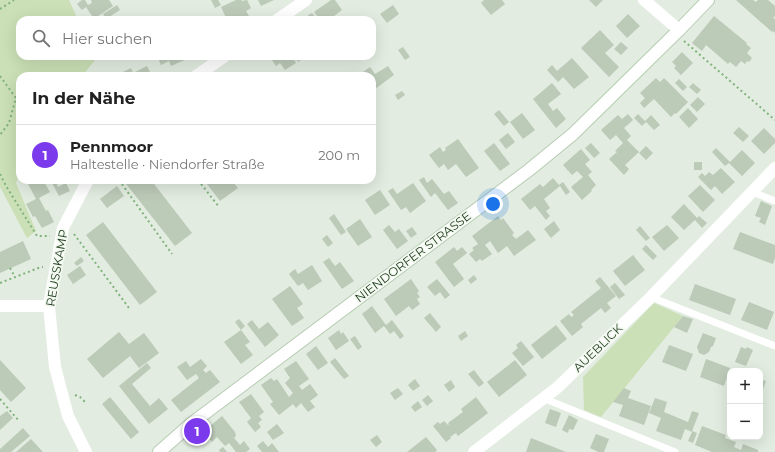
<!DOCTYPE html>
<html lang="de">
<head>
<meta charset="utf-8">
<style>
  body { margin:0; font-family:Montserrat,sans-serif; background:#f6f6f6; color:#222 }
  .controls { position:absolute; right:12px; bottom:12px; display:grid; overflow:hidden; border-radius:8px; box-shadow:0 4px 16px #0002 }
  .controls button { width:36px; height:36px; display:grid; place-items:center; padding:0; border:0; border-bottom:1px solid #e0e0e0; background:#fff; color:#222; font:20px sans-serif }
  .you { position:absolute; left:493px; top:204px; width:14px; height:14px; margin:-10px; border:3px solid #fff; border-radius:50%; background:#1a73e8; box-shadow:0 0 0 6px #1a73e833 }
  .badge { display:grid; place-items:center; width:26px; height:26px; border-radius:50%; background:#7c3aed; color:#fff; font-size:13px; font-weight:700 }
  .pin { position:absolute; translate:-50% -50%; border:2px solid #fff; box-shadow:0 1px 4px #0006 }
  .list { margin:0; padding:0; list-style:none }
  h2 { display:flex; justify-content:space-between; align-items:center; height:52px; margin:0; padding:0 16px; font-size:17px }
  h2 small { font-size:13px; font-weight:400; color:#767676 }
  .list li { display:grid; grid-template-columns:26px 1fr auto; gap:12px; align-items:center; box-sizing:border-box; height:60px; padding:0 16px; border-top:1px solid #e0e0e0 }
  .list b { display:block; font-size:15px; white-space:nowrap }
  .list p { margin:0; font-size:13px; white-space:nowrap; color:#767676 }
  .list em { font-size:13px; font-style:normal; color:#767676 }
  .icon { flex:none; width:22px; height:22px; fill:none; stroke:currentColor; stroke-width:2; stroke-linecap:round; stroke-linejoin:round }
  .map { position:relative; flex:none; width:775px; height:452px; overflow:hidden }
  .search { position:absolute; background:#fff; box-shadow:0 4px 16px #0002; left:16px; top:16px; width:360px; height:44px; display:flex; align-items:center; gap:10px; box-sizing:border-box; padding:0 14px; border-radius:12px; color:#767676; font-size:15px }
  .panel { position:absolute; background:#fff; box-shadow:0 4px 16px #0002; left:16px; top:72px; width:360px; height:112px; border-radius:12px }
  .map>svg:first-child { display:block }
</style>
</head>
<body>
<div class="map">
<svg width="775" height="452" viewBox="0 0 775 452">
  <rect width="100%" height="100%" fill="#e2ece0"/>
  <g fill="#cbe0b6">
    <path d="M0 0H69L78 20H20V56H93L95 60 82 76H20V173L16 183 36 231 27 238 0 187Z"/>
    <path d="M654 303 683 316 601 417 584 410 583 377Z"/>
  </g>
  <g fill="#bccab8">
    <path d="M82 0H85L88 5 92 3 91 0H109L113 6 94 19 86 7 82 10 77 4Z"/>
    <path d="M211 0H218L221 5 215 8Z"/>
    <path d="M236 0H241L242 1 247 0 251 8 246 11 249 16 240 20H227L221 7Z"/>
    <path d="M258 0H274L261 6Z"/>
    <path d="M331 0H335L342 10 329 20H320L314 12Z"/>
    <path d="M484 0H502L505 4 491 15 481 3Z"/>
    <path d="M589 0H603L596 7Z"/>
    <path d="M736 0H753L756 2 758 0H768L775 6V16L773 18 775 19V33L773 31 772 32Z"/>
    <path d="M117 5 120 10 106 19 103 14Z"/>
    <path d="M393 5 399 14 387 23 380 14Z"/>
    <path d="M312 13 317 19 316 20H311L308 15Z"/>
    <path d="M628 14 640 26 627 38 616 26Z"/>
    <path d="M714 16 747 43 746 44 751 48 747 53 752 58 749 62 747 61 745 64 741 61 736 67 730 62 728 64 706 45 702 51 692 43Z"/>
    <path d="M600 30 614 45 605 53 619 67 609 77 581 48Z"/>
    <path d="M621 42 628 48 621 55 614 49Z"/>
    <path d="M403 47 410 57 405 60 398 50Z"/>
    <path d="M682 52 693 63 681 75 674 68 676 66 672 62Z"/>
    <path d="M157 56H185L187 59 171 66 169 61 161 65Z"/>
    <path d="M269 56H284L285 58 288 56H292L296 63 285 70 280 63 276 66Z"/>
    <path d="M295 56H302L304 58 298 62Z"/>
    <path d="M572 58 589 77 574 89 563 77 558 82 547 70 552 65 557 71Z"/>
    <path d="M147 66 152 76H125L123 72 131 68 133 73Z"/>
    <path d="M388 66 394 75 375 89 372 85V76H366L363 72 370 67 375 74Z"/>
    <path d="M656 78 660 82 664 78 688 102 676 114 675 113 671 117 654 99 644 108 640 103 645 98 640 93Z"/>
    <path d="M679 79 687 87 683 91 675 83Z"/>
    <path d="M552 83 561 94 548 104 553 111 557 108 566 119 556 128 533 99Z"/>
    <path d="M693 83 701 90 697 94 689 87Z"/>
    <path d="M402 91 405 95 398 100 395 95Z"/>
    <path d="M698 97 705 104 697 112 690 105Z"/>
    <path d="M688 108 698 119 689 128 679 117Z"/>
    <path d="M499 110 509 122 504 126 494 114Z"/>
    <path d="M522 113 535 130 523 139 510 122Z"/>
    <path d="M628 114 633 120 624 128 631 136 627 140 639 152 625 165 629 169 624 175 609 159 617 152 615 151 623 143 616 135 610 140 601 130 618 115 622 119Z"/>
    <path d="M638 114 645 121 651 115 660 125 654 130 646 122 642 126 634 118Z"/>
    <path d="M739 127 749 136 743 142 733 133Z"/>
    <path d="M764 128 775 139V143L764 154 751 141Z"/>
    <path d="M508 133 515 142 506 149 499 140Z"/>
    <path d="M458 139 479 168 466 177 456 164 448 170 444 164 439 168 429 155 440 147 443 152 446 150 445 148Z"/>
    <path d="M494 143 510 164 500 171 484 151Z"/>
    <path d="M591 143 600 153 594 158 585 148Z"/>
    <path d="M646 146 653 153 646 160 639 153Z"/>
    <path d="M716 148 730 162 742 150 755 163 742 176 729 163 725 166 712 152Z"/>
    <path d="M581 149 590 160 585 164 592 172 588 175 596 185 591 190 592 191 582 200 571 187 583 177 577 171 572 175 563 165Z"/>
    <rect x="694" y="162" width="8" height="8"/>
    <path d="M721 168 735 182 722 194 715 186 711 190 698 177 702 173 705 176 709 172 713 175Z"/>
    <path d="M424 177 427 183 432 179 444 194 449 191 458 203 448 210 435 193 431 197 419 180Z"/>
    <path d="M553 178 559 185 563 182 570 192 566 195 560 186 544 199 550 208 546 211 550 216 546 220 535 206 530 210 521 199 540 184 543 187Z"/>
    <path d="M36 180H43L50 192 39 198 46 211 48 210 54 222 42 228 35 216 33 217 26 204 36 199 28 184Z"/>
    <path d="M55 180 58 187 66 183 70 191 59 196 51 181Z"/>
    <path d="M123 180H151L192 233 175 246Z"/>
    <path d="M204 180H231L238 188 220 201Z"/>
    <path d="M413 183 426 201 410 213 406 207 401 210 388 191 393 188 397 194Z"/>
    <path d="M700 185 715 200 703 212 688 196Z"/>
    <path d="M117 186 124 196 107 208 100 199Z"/>
    <path d="M380 190 390 205 375 215 365 200Z"/>
    <path d="M761 201 772 206 765 225 759 222 761 218 755 216Z"/>
    <path d="M684 204 697 218 699 216 707 223 702 228 695 220 684 230 671 217Z"/>
    <path d="M334 214 346 232 341 235 329 218Z"/>
    <path d="M498 216 501 220 503 218 514 233 512 235 516 239 528 230 536 240 514 256 507 246 498 253 490 241 485 245 492 254 482 261 480 259 476 262 469 254 474 250 472 248 478 244 472 236Z"/>
    <path d="M360 219 372 237 358 246 346 229Z"/>
    <path d="M554 221 560 230 551 238 544 229Z"/>
    <path d="M103 222 157 292 140 305 86 235Z"/>
    <path d="M389 225 395 232 399 229 408 241 397 249 383 230Z"/>
    <path d="M667 225 679 238 664 251 652 237Z"/>
    <path d="M640 226 650 238 646 241 636 230Z"/>
    <path d="M412 227 417 234 411 238 406 231Z"/>
    <path d="M740 232 775 245V258L773 264 733 249Z"/>
    <path d="M327 235 333 243 328 247 322 239Z"/>
    <path d="M23 241 31 259 0 273V252Z"/>
    <path d="M646 245 657 256 653 260 642 249Z"/>
    <path d="M454 247 457 251 462 247 467 253 453 264 464 279 454 287 435 262Z"/>
    <path d="M633 255 645 270 625 286 613 271Z"/>
    <path d="M81 257 84 261 77 266 74 263Z"/>
    <path d="M329 258 335 266 340 262 354 281 342 289 323 262Z"/>
    <path d="M312 265 322 281 308 290 303 283 298 286 289 274 295 269 298 274Z"/>
    <path d="M80 266 86 275 73 284 67 275Z"/>
    <path d="M474 275 477 279 471 284 468 280Z"/>
    <path d="M600 277 616 296 607 303 611 308 605 313 601 308 581 324 583 327 572 336 560 321 569 314 571 317 574 315 571 312 601 288 595 281Z"/>
    <path d="M411 279 419 291 417 293 420 297 417 299 420 304 412 310 409 306 396 316 384 299Z"/>
    <path d="M437 279 450 295 445 299 440 292 435 296 427 287Z"/>
    <path d="M615 283 625 295 619 299 610 287Z"/>
    <path d="M695 284 736 299 730 315 689 300Z"/>
    <path d="M290 286 303 304 297 308 304 318 292 326 272 299Z"/>
    <path d="M749 302 774 312 767 330 741 320Z"/>
    <path d="M372 306 386 325 392 320 404 336 400 339 394 331 390 334 384 326 375 333 362 314Z"/>
    <path d="M430 313 441 327 436 332 424 318Z"/>
    <path d="M683 316 693 319 687 333 674 327Z"/>
    <path d="M239 319 245 326 241 330 250 342 245 345 253 355 241 364 224 342 241 330 235 322Z"/>
    <path d="M252 320 259 329 268 322 279 335 265 347 247 324Z"/>
    <path d="M556 325 567 339 542 359 531 345Z"/>
    <path d="M339 330 341 334 343 332 349 341 336 350 328 338Z"/>
    <path d="M465 331 468 336 461 341 458 336Z"/>
    <path d="M119 332 129 344 144 333 159 353 139 368 130 356 103 378 87 359Z"/>
    <path d="M703 333 716 338 713 346 711 347 709 352 704 355 699 353 697 347Z"/>
    <path d="M355 336 362 347 358 350 350 339Z"/>
    <path d="M521 341 534 357 523 366 512 353 518 348 516 345Z"/>
    <path d="M669 345 693 354 686 371 662 362Z"/>
    <path d="M316 346 328 363 318 370 306 354Z"/>
    <path d="M741 347 746 349 747 347 753 350 746 366 735 362Z"/>
    <path d="M335 358 349 376 344 379 330 362Z"/>
    <path d="M201 359 207 366 203 370 206 373 210 370 220 382 181 412 171 400 199 378 196 374 187 380 177 367 186 361 190 367Z"/>
    <path d="M706 359 730 368 724 386 700 377Z"/>
    <path d="M0 360 26 388 11 402 0 390Z"/>
    <path d="M515 360 527 375 499 397 487 382Z"/>
    <path d="M296 361 309 379 299 386 302 390 310 384 318 395 310 401 315 407 308 412 301 403 296 408 293 404 279 415 270 404 273 402 261 385 271 378 274 381 277 379 289 397 293 393 285 383 290 378 284 369Z"/>
    <path d="M147 363 151 368 132 384 150 406 159 398 168 409 149 424 119 386Z"/>
    <path d="M474 370 484 383 479 387 468 374Z"/>
    <path d="M415 379 420 386 413 391 408 385Z"/>
    <path d="M760 379 766 381 760 398Z"/>
    <path d="M451 380 455 387 449 392 444 385Z"/>
    <path d="M398 388 403 394 395 400 390 393Z"/>
    <path d="M624 388 631 391 628 398 651 406 644 425 619 416 623 405 613 402Z"/>
    <path d="M251 394 264 412 259 416 262 420 258 423 261 427 255 432 247 422 251 418 239 402Z"/>
    <path d="M428 395 433 401 427 406 422 400Z"/>
    <path d="M110 397 139 432 131 439 102 404Z"/>
    <path d="M476 397 488 413 458 436 456 433 450 437 451 438 446 442 433 426 438 422 440 424 444 421 448 425 449 424 448 423 463 412 461 409Z"/>
    <path d="M655 398 667 402 664 412 688 422 692 411 699 413 692 431 697 433 693 443 688 441 692 432 685 429 681 440 656 431 661 418 649 413Z"/>
    <path d="M418 401 422 407 415 412 411 407Z"/>
    <path d="M550 409 561 413 556 427 545 423Z"/>
    <path d="M7 411 13 418 0 430V416Z"/>
    <path d="M569 415 578 420 573 430 569 429 568 433 562 430Z"/>
    <path d="M222 416 235 432 236 436 234 438 240 445 244 441 250 449 246 452H236L229 443 225 446 217 437 212 442 203 432Z"/>
    <path d="M277 424 284 433 273 440 267 432Z"/>
    <path d="M702 426 726 435 725 438 736 442 734 447 741 450 743 444 758 450V452H712L695 445Z"/>
    <path d="M23 428 30 436 11 452H0V449Z"/>
    <path d="M596 434 609 439 604 452H598L590 448Z"/>
    <path d="M377 435 382 442 376 447 370 440Z"/>
    <path d="M426 437 437 450 435 452H407Z"/>
    <path d="M531 438 566 452H526Z"/>
    <path d="M31 439 43 452H16Z"/>
    <path d="M263 441 268 447 272 443 279 452H262L257 446Z"/>
    <path d="M223 447 227 452H220L219 450Z"/>
  </g>
  <g fill="none" stroke-linecap="round" stroke-linejoin="round">
    <g stroke="#b6cdb2" stroke-width="14">
      <path id="secondary" d="M159 452 192 423 529 170 573 134 679 30 708 0"/>
    </g>
    <g stroke="#81b37d" stroke-width="2" stroke-dasharray="2 3" stroke-linecap="butt">
      <path d="M0 9 14 0"/>
      <path d="M684 41 775 120"/>
      <path d="M0 76 16 98 9 123 0 135"/>
      <path d="M0 174 6 186 37 236H50"/>
      <path d="M119 180 172 254"/>
      <path d="M198 180 219 207"/>
      <path d="M109 181 110 180"/>
      <path d="M74 234 129 308"/>
      <path d="M10 268 15 277"/>
      <path d="M0 283 41 267H43"/>
      <path d="M75 395 80 397 86 403"/>
      <path d="M0 399 19 421"/>
    </g>
    <g stroke="#fff" stroke-width="7">
      <path d="M753 192 775 201"/>
      <path d="M651 297 775 346"/>
      <path d="M543 398 675 452"/>
    </g>
    <g stroke="#fff" stroke-width="12">
      <path d="M644 0 679 30"/>
      <path d="M277 20 306 0"/>
      <path d="M196 76 225 56"/>
      <path d="M0 306H49"/>
      <path d="M86 452 68 416 55 367 49 306 54 277 63 228 88 180"/>
      <path d="M474 452 558 387 651 297 775 168"/>
    </g>
    <use href="#secondary" stroke="#fff" stroke-width="12"/>
  </g>
  <g text-anchor="middle" stroke-width="3.5" stroke-linejoin="round" paint-order="stroke">
    <g font-size="12" fill="#203e1f" stroke="#f3f9f0">
      <text transform="translate(413 257) rotate(-37)" y="4">NIENDORFER STRASSE</text>
      <text transform="translate(57 268) rotate(-80)" y="4">REUSSKAMP</text>
      <text transform="translate(598 348) rotate(-44)" y="4">AUEBLICK</text>
    </g>
  </g>
</svg>
<div class="controls">
<button>+</button>
<button>−</button>
</div>
<div class="you"></div>
<div class="pin badge" style="left:197px;top:431px">1</div>
<div class="search"><svg class="icon" aria-label="search" viewBox="0 0 24 24"><circle cx="10" cy="10" r="6"/><path d="M15 15l6 6"/></svg>Hier suchen</div>
<section class="panel">
<h2>In der Nähe<small></small></h2>
<ul class="list">
<li><span class="badge">1</span><div><b>Pennmoor</b><p>Haltestelle · Niendorfer Straße</p></div><em>200 m</em></li>
</ul>
</section>
</div>
</body>
</html>
